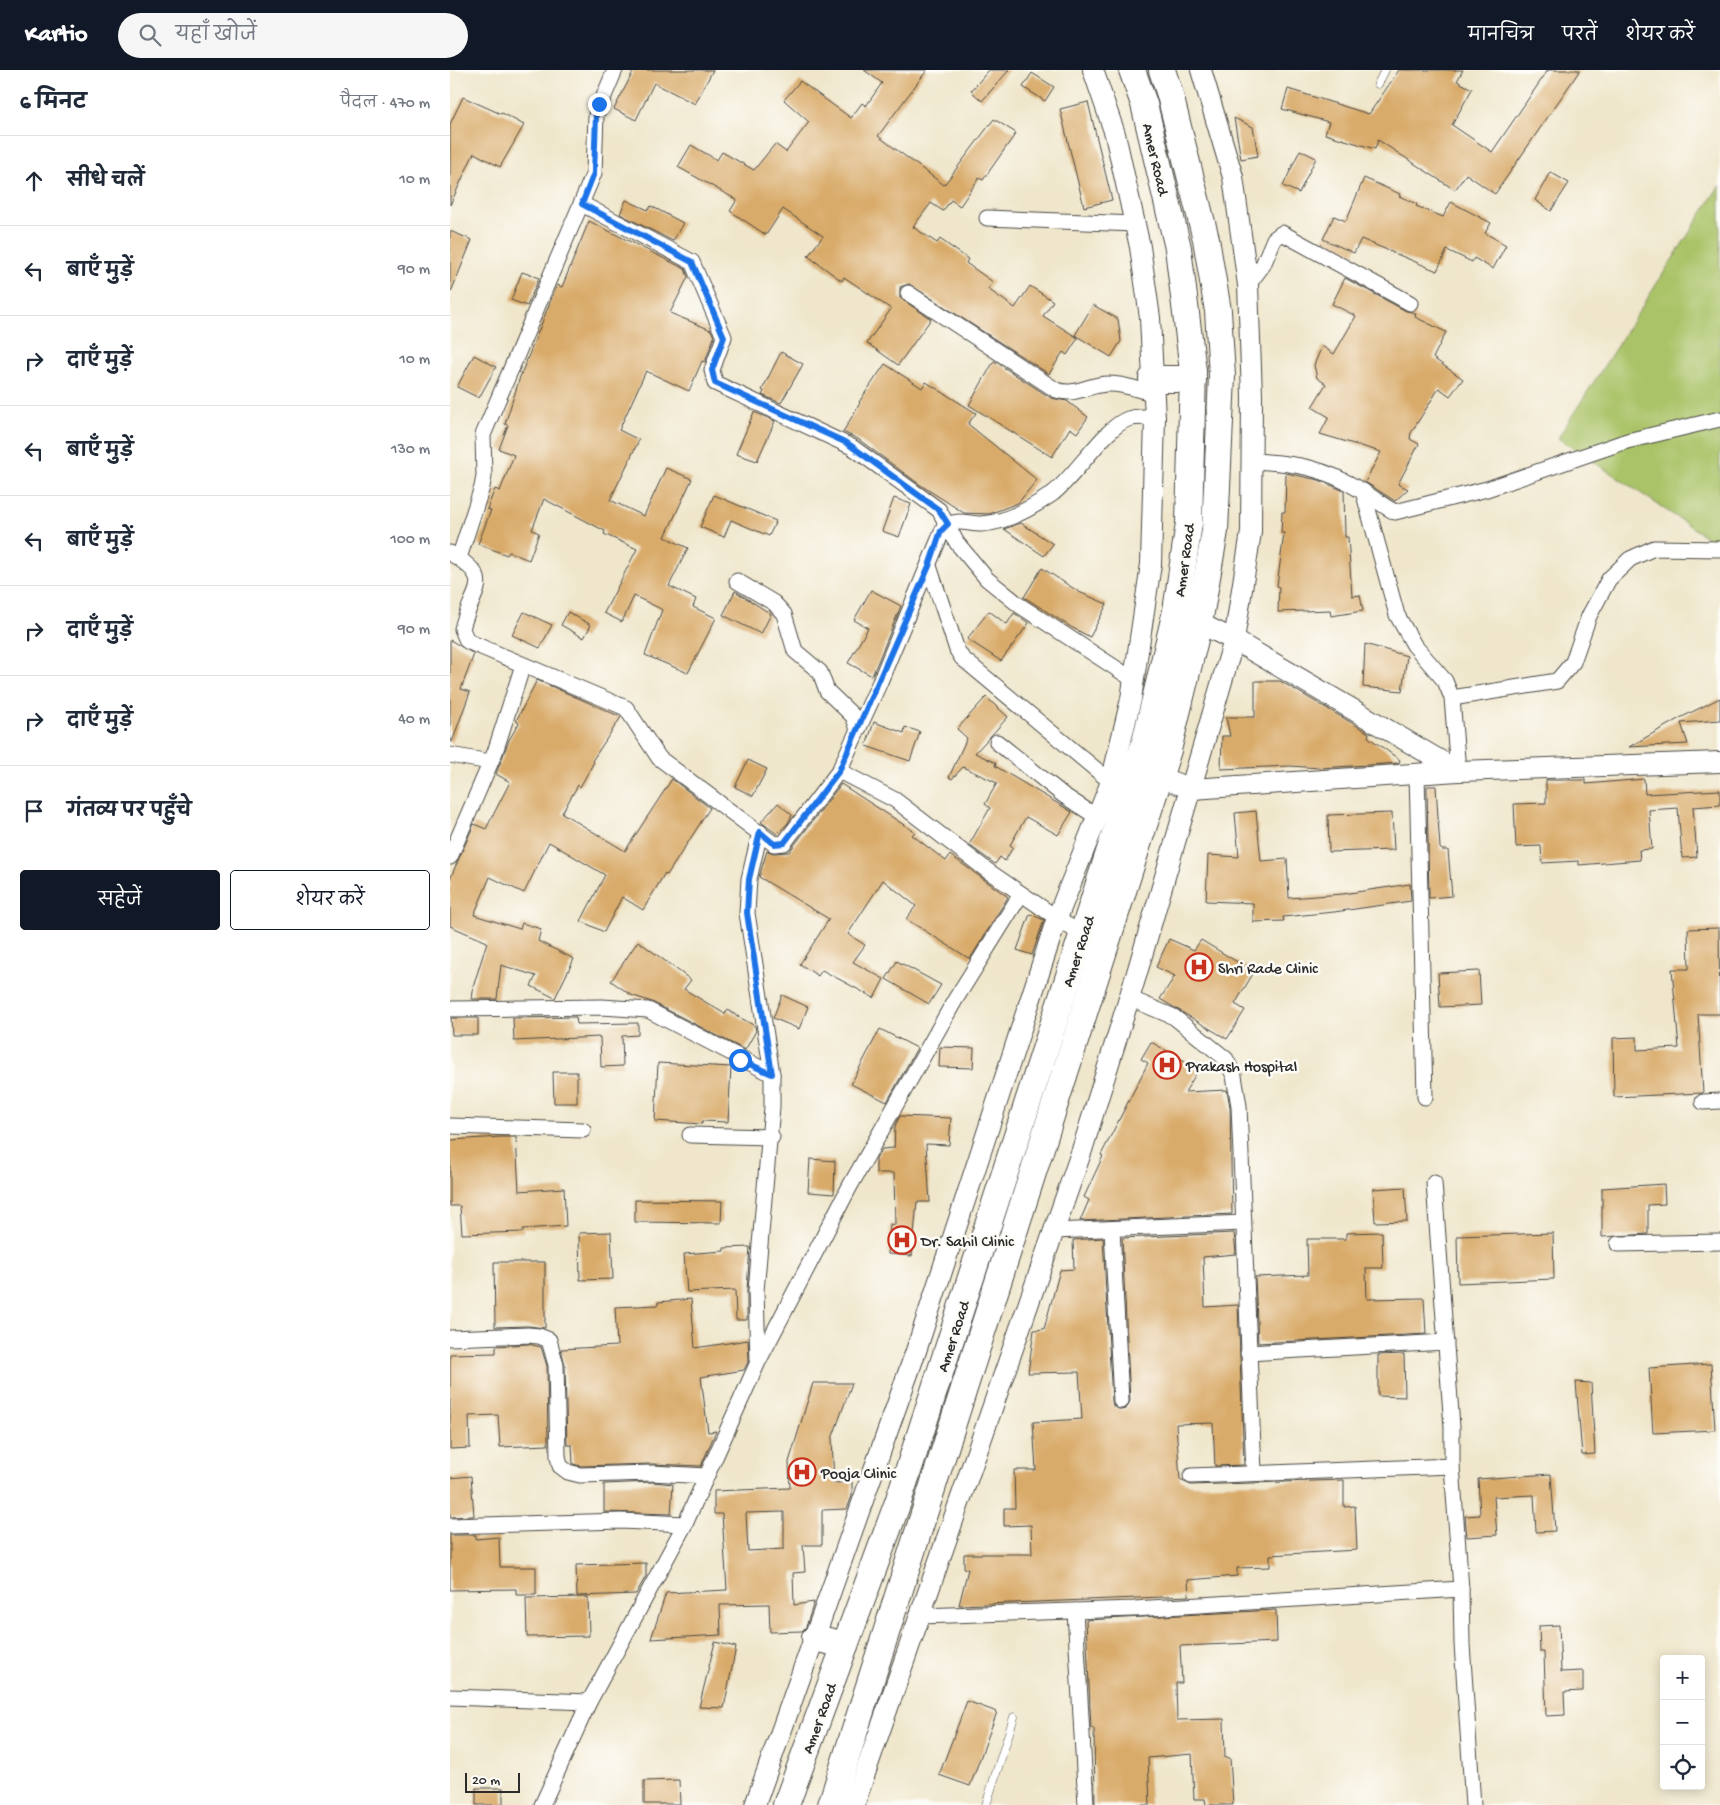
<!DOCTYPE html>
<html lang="hi">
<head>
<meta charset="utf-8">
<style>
  body { margin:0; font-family:"Gochi Hand","Playpen Sans Deva",sans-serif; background:#f6f6f7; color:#1f2937 }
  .controls { position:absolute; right:15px; bottom:15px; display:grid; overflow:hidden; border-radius:5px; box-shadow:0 2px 12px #0003 }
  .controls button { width:45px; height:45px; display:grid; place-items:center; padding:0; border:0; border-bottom:1px solid #e0e1e3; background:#fff; color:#1f2937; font:25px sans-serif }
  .scale { position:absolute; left:15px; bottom:12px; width:55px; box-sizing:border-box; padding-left:5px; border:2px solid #2b2b2b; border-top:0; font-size:14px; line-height:18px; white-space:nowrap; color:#2b2b2b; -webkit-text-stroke:4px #fdfcf7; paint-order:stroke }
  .stop { position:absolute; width:15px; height:15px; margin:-11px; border:4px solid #1a73e8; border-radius:50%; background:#fff }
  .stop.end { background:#1a73e8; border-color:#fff; box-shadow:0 1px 5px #0008 }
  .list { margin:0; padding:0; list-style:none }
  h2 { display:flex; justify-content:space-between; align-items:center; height:65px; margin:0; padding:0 20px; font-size:21px }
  h2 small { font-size:16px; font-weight:400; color:#747a83 }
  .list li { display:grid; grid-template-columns:32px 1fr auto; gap:15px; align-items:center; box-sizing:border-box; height:90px; padding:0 20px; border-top:1px solid #e0e1e3 }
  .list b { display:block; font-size:19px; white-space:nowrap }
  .list em { font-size:16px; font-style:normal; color:#747a83 }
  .actions { display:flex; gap:10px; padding:15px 20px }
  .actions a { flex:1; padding:11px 0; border:1px solid #111827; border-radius:5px; text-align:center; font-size:18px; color:#111827 }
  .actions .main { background:#111827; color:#fff }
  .icon { flex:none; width:28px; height:28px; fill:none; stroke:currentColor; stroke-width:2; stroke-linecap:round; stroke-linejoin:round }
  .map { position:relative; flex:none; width:1270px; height:1735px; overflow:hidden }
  header { display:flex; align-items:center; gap:30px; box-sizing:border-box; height:70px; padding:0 25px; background:#111827; color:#fff }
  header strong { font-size:24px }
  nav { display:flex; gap:28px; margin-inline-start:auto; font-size:18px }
  .search { width:350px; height:45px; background:#f6f6f7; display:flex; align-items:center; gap:12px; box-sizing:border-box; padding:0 18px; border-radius:28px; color:#747a83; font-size:19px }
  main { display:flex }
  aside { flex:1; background:#fff }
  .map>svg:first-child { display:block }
</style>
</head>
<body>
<header>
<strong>Kartio</strong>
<div class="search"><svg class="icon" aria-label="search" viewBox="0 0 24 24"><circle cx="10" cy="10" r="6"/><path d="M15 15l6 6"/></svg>यहाँ खोजें</div>
<nav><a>मानचित्र</a><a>परतें</a><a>शेयर करें</a></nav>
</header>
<main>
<aside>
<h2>6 मिनट<small>पैदल · 470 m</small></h2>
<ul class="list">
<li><svg class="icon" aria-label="ahead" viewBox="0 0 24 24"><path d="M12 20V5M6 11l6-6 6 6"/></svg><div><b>सीधे चलें</b></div><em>10 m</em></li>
<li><svg class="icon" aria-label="left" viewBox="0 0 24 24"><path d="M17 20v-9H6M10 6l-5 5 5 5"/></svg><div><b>बाएँ मुड़ें</b></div><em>90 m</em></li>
<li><svg class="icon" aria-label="right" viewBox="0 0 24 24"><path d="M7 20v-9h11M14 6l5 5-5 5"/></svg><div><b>दाएँ मुड़ें</b></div><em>10 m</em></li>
<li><svg class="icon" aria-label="left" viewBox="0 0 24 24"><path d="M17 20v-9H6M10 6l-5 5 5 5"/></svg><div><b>बाएँ मुड़ें</b></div><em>130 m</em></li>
<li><svg class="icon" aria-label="left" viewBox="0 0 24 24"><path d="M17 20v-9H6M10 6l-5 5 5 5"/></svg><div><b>बाएँ मुड़ें</b></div><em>100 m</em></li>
<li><svg class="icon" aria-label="right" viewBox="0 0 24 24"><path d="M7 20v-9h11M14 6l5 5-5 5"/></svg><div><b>दाएँ मुड़ें</b></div><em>90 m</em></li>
<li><svg class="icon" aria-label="right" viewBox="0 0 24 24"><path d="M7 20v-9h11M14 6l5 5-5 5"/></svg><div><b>दाएँ मुड़ें</b></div><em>40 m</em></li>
<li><svg class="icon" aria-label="arrive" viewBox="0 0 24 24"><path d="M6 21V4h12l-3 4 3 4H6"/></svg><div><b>गंतव्य पर पहुँचे</b></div></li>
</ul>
<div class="actions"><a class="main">सहेजें</a><a>शेयर करें</a></div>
</aside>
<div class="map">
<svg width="1270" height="1735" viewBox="0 0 1270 1735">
  <rect width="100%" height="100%" fill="#fdfcf7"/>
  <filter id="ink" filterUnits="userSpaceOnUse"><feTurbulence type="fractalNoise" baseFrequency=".02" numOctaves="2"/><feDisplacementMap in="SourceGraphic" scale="10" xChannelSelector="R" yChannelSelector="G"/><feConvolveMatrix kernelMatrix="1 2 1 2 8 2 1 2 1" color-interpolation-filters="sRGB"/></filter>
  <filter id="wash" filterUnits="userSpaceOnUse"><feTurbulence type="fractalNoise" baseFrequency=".0096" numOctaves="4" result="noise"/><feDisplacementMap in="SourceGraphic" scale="20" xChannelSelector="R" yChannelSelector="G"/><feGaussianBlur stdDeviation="1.12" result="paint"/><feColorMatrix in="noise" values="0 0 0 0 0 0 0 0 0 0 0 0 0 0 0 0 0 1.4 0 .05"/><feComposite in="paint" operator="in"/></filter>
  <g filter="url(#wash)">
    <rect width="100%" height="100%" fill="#efe6cb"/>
    <path fill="#aac368" stroke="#6a774a" d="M1270 115V476L1108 368Z"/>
    <g id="blocks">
      <g fill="#d9ab6b" fill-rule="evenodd">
        <path d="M180 0H263L245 34 204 13 186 50 164 39 183 2Z"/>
        <path d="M414 0H477L428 66 494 115 544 49 566 63 533 110 529 108 510 136 501 130 493 141 481 133 463 157 487 173 490 169 518 189 516 193 543 212 538 219 565 238 580 216 603 231 593 246 628 268 617 285 613 282 599 304 459 214 450 217V228L481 249 448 295 417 273 441 239 394 207 392 211 358 186 373 166 333 139 316 165 280 141 287 130 228 97 241 75 267 90 272 82 304 100 325 74 336 82 359 52 334 30 350 11 401 48 412 33 416 36 432 13Z"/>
        <path d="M539 0H559L532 31 521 21Z"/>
        <path d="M949 0H1013L1007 11 1022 19 1002 55 1042 82 1098 0H1130L1045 124 1016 104 1005 120 928 70 925 79 875 64 879 52 832 39 838 19 919 44Z"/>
        <path d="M582 3 604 17 595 31 573 17Z"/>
        <path d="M13 27 51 44 52 43 74 55 50 97 24 83 0 135V54Z"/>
        <path d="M638 32 662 130 634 137 610 39Z"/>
        <path d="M784 48 803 57 808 86 791 89Z"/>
        <path d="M850 80 866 88 849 123 833 116Z"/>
        <path d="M1100 102 1119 113 1101 141 1085 130Z"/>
        <path d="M914 108 950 124 949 126 967 134 966 136 993 147 1001 132 1041 153 1035 163 1056 175 1043 199 1024 188 1022 192 997 180 987 201 911 169 904 183 873 169 884 146 896 151Z"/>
        <path d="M176 130 198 140 201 136 233 153 223 171 170 144Z"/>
        <path d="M139 151 235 199 238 207 220 243 261 260 264 267 255 292 252 291 239 321 196 301 169 360 189 370 160 430 194 446 216 398 242 409 215 467 238 478 219 516 246 529 243 537 266 548 238 603 195 585 212 540 209 538 184 526 172 552 154 543 187 479 154 464 155 461 94 429 82 460 89 463 79 490 59 482 57 485 28 474 41 440 37 439 45 419 50 421 64 385 49 379 58 355 55 354 70 307 107 215 112 217Z"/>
        <path d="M0 161 22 170 1 222H0Z"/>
        <path d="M72 202 89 208 77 236 61 230Z"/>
        <path d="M895 208 956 241 962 242 966 244 965 247 996 262 983 288 1013 309 1000 326 989 318 961 363 960 369 969 374 948 414 958 419 945 431 915 412 931 382 870 364 879 347 862 337 876 314 867 308 864 295 872 276 884 284 906 246 882 234Z"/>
        <path d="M643 235 668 249 671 271 661 287 625 265Z"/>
        <path d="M331 282 353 294 331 333 312 325 314 321 312 320Z"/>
        <path d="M24 285 46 297 29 328 7 317Z"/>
        <path d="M544 291 601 328 617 331 638 347 627 363 620 358 602 387 519 335Z"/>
        <path d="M435 294 472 318 476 312 526 343 518 354 587 410 568 433 539 444 514 443 469 414 408 369 393 362 410 333 409 332Z"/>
        <path d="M304 342 325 351 307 391 286 384Z"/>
        <path d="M836 403 869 410 894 421 895 467H898L902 526 910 525 913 541 881 546 880 540 828 542 829 517 827 516 834 463H831L832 442H835Z"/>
        <path d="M264 425 326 451 319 466 281 450 274 467 250 457Z"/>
        <path d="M444 428 461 434 449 467 432 461Z"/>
        <path d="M571 453 603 474 594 486 554 459Z"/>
        <path d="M592 498 629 522 657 534 640 567 621 557 574 527Z"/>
        <path d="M421 520 451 536 422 606 398 593 418 558 404 550Z"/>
        <path d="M285 521 321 544 311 564 273 545Z"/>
        <path d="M539 541 555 553 557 554 564 543 579 553 551 591 517 569Z"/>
        <path d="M74 542 102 555 90 578 62 565Z"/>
        <path d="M118 542 141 555 134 568 111 555Z"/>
        <path d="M0 570 24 584 11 619 20 622 2 672H0Z"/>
        <path d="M915 574 957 586 952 621 913 617Z"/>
        <path d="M87 610 171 647 142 691 144 692 130 717 128 715 112 743 175 781 222 709 260 738 217 805 215 803 193 840 172 827 154 862 131 851 155 805 99 772 74 823 40 807 24 845 70 859 72 853 91 859 88 871 124 889 105 928 81 916 86 906 51 895 47 929H22L24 914 37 872 0 856V809L24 754 36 759 60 712 46 704 59 670 69 653 66 651Z"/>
        <path d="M805 611H830L919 663 918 667 950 690 949 693 870 698 840 696 771 699 772 666H780L776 647H805Z"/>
        <path d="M536 627 558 647 525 683 546 693 545 696 622 742 608 765 576 747 560 775 563 777 555 791 550 787 545 794 519 775 540 738 535 734 547 713 513 697 502 709 499 707 517 668 507 659Z"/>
        <path d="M1270 628V650L1231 653 1238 674 1179 677 1230 648Z"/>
        <path d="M424 652 454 663 455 657 470 662 460 691 416 676Z"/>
        <path d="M298 690 317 699 303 726 285 717Z"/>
        <path d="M1194 709 1195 724 1270 720V735L1243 737 1247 787 1232 788 1228 738 1199 740 1202 779 1189 780 1190 790 1129 795V791L1092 793 1091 776 1066 777 1064 734 1096 733V710H1136V714Z"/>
        <path d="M391 714 465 762 462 765 496 791 500 785 558 827 520 889 456 849 466 836 433 810 398 864 415 875 403 892 434 909 424 928 372 900 368 906 350 894 379 849 309 807 317 781 324 783 339 782Z"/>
        <path d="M977 716H986L990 778 992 780H998L1002 826 979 828Z"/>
        <path d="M328 733 342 745 338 753 327 764 311 752Z"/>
        <path d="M806 741 811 791 837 789 839 828 893 824 960 814 961 831 884 842 833 847 834 851 803 852V833L756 831 758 785 789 787 785 743Z"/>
        <path d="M942 743 944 780 879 782 878 745Z"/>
        <path d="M580 844 594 850 582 885 567 880Z"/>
        <path d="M1269 858 1270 944H1248L1253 1023 1164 1027 1163 968 1187 967V980L1229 978 1222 899H1239L1238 859Z"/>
        <path d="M719 869 744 880 751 870 804 902 785 934 795 940 777 969 710 929 725 906 706 897Z"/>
        <path d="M188 871 241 910 234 919 275 944 277 940 305 956 306 961 295 980 202 932 181 925 161 911Z"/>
        <path d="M447 891 491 915 479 934 436 909Z"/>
        <path d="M1029 901 1031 935 990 937 988 903Z"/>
        <path d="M332 925 358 937 349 959 323 948Z"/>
        <path d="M126 947 127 954 188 953V965L172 966 173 996 151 997 150 967 64 971 63 948Z"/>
        <path d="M1 948H28V965H2Z"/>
        <path d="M430 959 467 978 437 1032 401 1014Z"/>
        <path d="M701 972 749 999 735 1022 777 1020 780 1037 782 1144 630 1151 639 1130 634 1127 653 1086 651 1085 698 993 691 989Z"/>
        <path d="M490 977 524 978 523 998 489 997Z"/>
        <path d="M208 993 281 997 278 1052 252 1051V1054L205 1051Z"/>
        <path d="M103 1002H127V1033H104Z"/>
        <path d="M450 1046 501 1048 499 1075 476 1074 480 1132H467L462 1186 438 1184 440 1154 445 1155 444 1103H426V1089L432 1079 444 1078 445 1056Z"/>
        <path d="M52 1067H66L69 1121 114 1118 116 1156 73 1159V1162L12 1164 10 1136H0V1070Z"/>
        <path d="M360 1089 385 1091 384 1124 358 1122Z"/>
        <path d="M1214 1114 1215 1134 1198 1135V1164L1152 1167V1118Z"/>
        <path d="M955 1117 957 1151 925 1152 923 1119Z"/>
        <path d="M185 1130 272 1131 271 1153 185 1152Z"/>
        <path d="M161 1162 163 1209 130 1210 129 1163Z"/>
        <path d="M932 1162 933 1198H916L917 1229 974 1228 976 1264 808 1273 805 1207 858 1205 857 1169H896V1163Z"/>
        <path d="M784 1163 786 1184 753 1187 755 1237 788 1235 794 1395 765 1396 763 1353 726 1354 730 1410 741 1415 894 1410V1437L905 1436 907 1480 820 1485V1497L787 1498V1506L738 1510 739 1526 509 1535 518 1499H514V1484H582L581 1455 554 1456V1438H565L564 1400H586L583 1352 632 1349 629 1302 578 1303 584 1260 594 1259 610 1200 624 1199 623 1170 653 1168 662 1331 663 1336 671 1340 676 1339 680 1331 672 1168Z"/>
        <path d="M1103 1163 1104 1209 1008 1213 1007 1166Z"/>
        <path d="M300 1177 297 1220V1250H286L285 1220 237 1222 234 1184 274 1181V1178Z"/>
        <path d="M44 1192H95V1258L78 1256 45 1257Z"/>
        <path d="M241 1229 245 1278 298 1270 299 1290 294 1300 251 1307 258 1362 266 1361 251 1396 202 1394 131 1396 123 1394 122 1375H117L115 1295 111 1279 167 1276 165 1237 208 1235V1232Z"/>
        <path d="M78 1274 91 1277 97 1296 98 1375 50 1377 48 1345 19 1346 20 1378 0 1379V1284L46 1283V1276Z"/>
        <path d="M954 1284 955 1327 928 1326V1285Z"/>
        <path d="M1261 1294 1265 1360 1203 1363 1199 1298Z"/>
        <path d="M1126 1312 1141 1313 1145 1384 1132 1385Z"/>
        <path d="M363 1313H402L382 1369 384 1413 402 1412V1426L397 1439 372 1440V1475H353L355 1502 343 1503 344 1535 364 1532 356 1557 352 1561 320 1562 319 1534 270 1535 271 1565 201 1569 216 1523 277 1520 272 1444H264V1421L340 1418 339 1392ZM334 1442V1479L298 1481 296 1443Z"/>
        <path d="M1101 1404 1105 1461 1086 1462 1084 1425 1044 1427 1047 1465 1017 1467 1015 1446 1030 1445 1028 1409Z"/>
        <path d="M21 1406 24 1446 0 1447V1408Z"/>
        <path d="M202 1412 223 1414 221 1444 154 1442V1414Z"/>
        <path d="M0 1465H26V1469L49 1467 50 1497H86V1525H66V1519L0 1520Z"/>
        <path d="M196 1493V1506L186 1524 127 1526 126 1495Z"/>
        <path d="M138 1527 139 1566 77 1567 76 1528Z"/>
        <path d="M826 1540 827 1572 730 1576 732 1613H726L727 1650 774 1649 775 1688H780L783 1735H756L755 1729H744L742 1684 698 1688 700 1735H645L644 1658H641L636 1550Z"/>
        <path d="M1109 1555 1111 1602 1133 1601V1621L1114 1622 1115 1645 1096 1646 1094 1582H1090L1089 1556Z"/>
        <path d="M265 1572 286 1577 274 1638 249 1637Z"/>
        <path d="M517 1631 547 1642 520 1716 489 1705Z"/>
        <path d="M229 1710 230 1734H194V1711Z"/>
        <rect x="26" y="1718" width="27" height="17"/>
      </g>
    </g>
  </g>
  <g filter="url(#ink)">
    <use href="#blocks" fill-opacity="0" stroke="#484743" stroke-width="1"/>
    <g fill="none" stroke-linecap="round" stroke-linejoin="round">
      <g stroke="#484743" stroke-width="9">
        <g id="lane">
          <path d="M928 14 935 0"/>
          <path d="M536 1735 564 1647"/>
        </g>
      </g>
      <g stroke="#484743" stroke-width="17">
        <g id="street">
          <path d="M132 134 242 192 274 267 262 300 265 313 402 377 489 440 507 473 537 509 569 535 684 610"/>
          <path d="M537 148 685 154"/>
          <path d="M798 215 813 195 824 169 832 163 960 233"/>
          <path d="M458 223 606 320C626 327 640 313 660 314 674 314 689 320 702 323"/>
          <path d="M801 391C846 393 873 397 912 421 924 428 933 436 945 442L1037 419 1177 371 1270 349"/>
          <path d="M913 421 947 545 964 575 995 611 1002 628 1008 701"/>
          <path d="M0 483C48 511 21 519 12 559L17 571 176 638 209 688 324 774 334 773 389 701 429 614 494 457C507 448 518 454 531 454 556 453 582 438 602 424 624 408 656 356 678 349 687 346 696 347 705 348"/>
          <path d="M9 488 32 417 34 406 33 365 144 103 146 45 165 0"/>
          <path d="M479 496 507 580 512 588 661 712"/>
          <path d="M287 511 324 533 334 544 345 581 370 602 377 621 403 646 408 659"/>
          <path d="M1002 628 1107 611 1123 592 1139 546 1159 509 1180 489 1204 478 1270 479"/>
          <path d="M547 672 613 725 647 747"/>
          <path d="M0 685 40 692"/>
          <path d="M389 701 445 730 538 801 632 865"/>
          <path d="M967 703 975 1027"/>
          <path d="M0 787 45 682 73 595"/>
          <path d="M679 928 724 947 776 989 784 1006 789 1036 804 1403"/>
          <path d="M0 939 152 937 198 940 322 1004"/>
          <path d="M1253 1032 1270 1031"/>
          <path d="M0 1056 133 1060"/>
          <path d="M240 1065 322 1067"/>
          <path d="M984 1113 1002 1357V1396L1011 1519 1012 1574 1023 1735"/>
          <path d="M662 1159 671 1331"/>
          <path d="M604 1161 793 1153"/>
          <path d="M1168 1174 1270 1172"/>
          <path d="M0 1268 78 1265 89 1266 99 1270 106 1295 108 1386 110 1396 118 1402 130 1405 202 1403 256 1406"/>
          <path d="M798 1283 996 1272"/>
          <path d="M308 1291 306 1221 322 1037V1004L297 843 299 809 310 762"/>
          <path d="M741 1406 1002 1396"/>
          <path d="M0 1456 171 1451 235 1454"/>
          <path d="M625 1541 636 1735"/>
          <path d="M470 1546 684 1539 1011 1519"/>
          <path d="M0 1627 139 1632"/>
          <path d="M92 1735 139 1632 235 1454 308 1292 400 1116 505 930 571 824"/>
        </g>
      </g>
      <g stroke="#484743" stroke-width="22">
        <g id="secondary">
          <path d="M749 553 784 570 1008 701 1270 692"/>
          <path d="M709 707 742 719 1008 701"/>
          <path d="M305 1735 466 1281 607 848 661 712 681 629 701 494 705 348 700 248 690 177 665 64 643 0"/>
          <path d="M404 1735 632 1080 686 906 784 570 801 462 802 326 798 215 783 107 751 0"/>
        </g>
      </g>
      <g stroke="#484743" stroke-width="28">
        <g id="highway">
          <path d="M702 309H743"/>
          <path d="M365 1568 395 1575"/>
          <path d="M336 1735 448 1432 695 672 726 541 739 453 743 301 728 178 694 34 682 0"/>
          <path d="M381 1735 718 680 749 553 765 461 772 306 768 241 756 169 720 25 712 0"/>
        </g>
      </g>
      <use href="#lane" stroke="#fff" stroke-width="8"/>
      <use href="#street" stroke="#fff" stroke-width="15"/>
      <use href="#secondary" stroke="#fff" stroke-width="20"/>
      <use href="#highway" stroke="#fff" stroke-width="26"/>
    </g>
  </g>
  <g fill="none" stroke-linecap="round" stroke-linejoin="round" filter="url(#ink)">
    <path stroke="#1a73e8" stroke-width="6" d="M149 34 146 45 144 103 132 134 242 192 274 267 262 300 265 313 397 373 489 440 498 454 491 461 479 496 389 701 334 773 324 774 310 762 299 809 297 843 322 1004 290 990"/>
  </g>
  <defs>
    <g id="hospital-ring" transform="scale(1.4375)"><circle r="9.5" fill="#fdfcf7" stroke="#c8321e" stroke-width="1.5"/><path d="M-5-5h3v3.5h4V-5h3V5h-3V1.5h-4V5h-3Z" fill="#c8321e"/></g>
  </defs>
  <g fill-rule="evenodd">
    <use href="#hospital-ring" x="749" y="897"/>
    <use href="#hospital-ring" x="717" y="995"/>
    <use href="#hospital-ring" x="452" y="1170"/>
    <use href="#hospital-ring" x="352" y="1402"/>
  </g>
  <g text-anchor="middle" stroke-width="5" stroke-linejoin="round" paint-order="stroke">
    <g font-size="16" fill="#2b2b2b" stroke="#fdfcf7">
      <text transform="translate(707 89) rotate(77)" y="6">Amer Road</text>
      <text transform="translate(733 490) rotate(-82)" y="6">Amer Road</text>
      <text transform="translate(627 881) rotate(-72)" y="6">Amer Road</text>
      <text transform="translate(502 1266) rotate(-72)" y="6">Amer Road</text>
      <text transform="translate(368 1648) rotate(-70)" y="6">Amer Road</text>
    </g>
    <g font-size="16" fill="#2b2b2b" stroke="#fdfcf7" text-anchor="start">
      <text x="768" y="903">Shri Rade Clinic</text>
      <text x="736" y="1001">Prakash Hospital</text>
      <text x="471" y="1176">Dr. Sahil Clinic</text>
      <text x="371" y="1408">Pooja Clinic</text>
    </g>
  </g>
</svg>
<div class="controls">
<button>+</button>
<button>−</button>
<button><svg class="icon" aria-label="locate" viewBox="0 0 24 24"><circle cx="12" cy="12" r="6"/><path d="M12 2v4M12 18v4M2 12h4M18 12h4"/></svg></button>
</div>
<div class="scale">20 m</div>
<div class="stop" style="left:290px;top:990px"></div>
<div class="stop end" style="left:149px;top:34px"></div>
</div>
</main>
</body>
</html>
